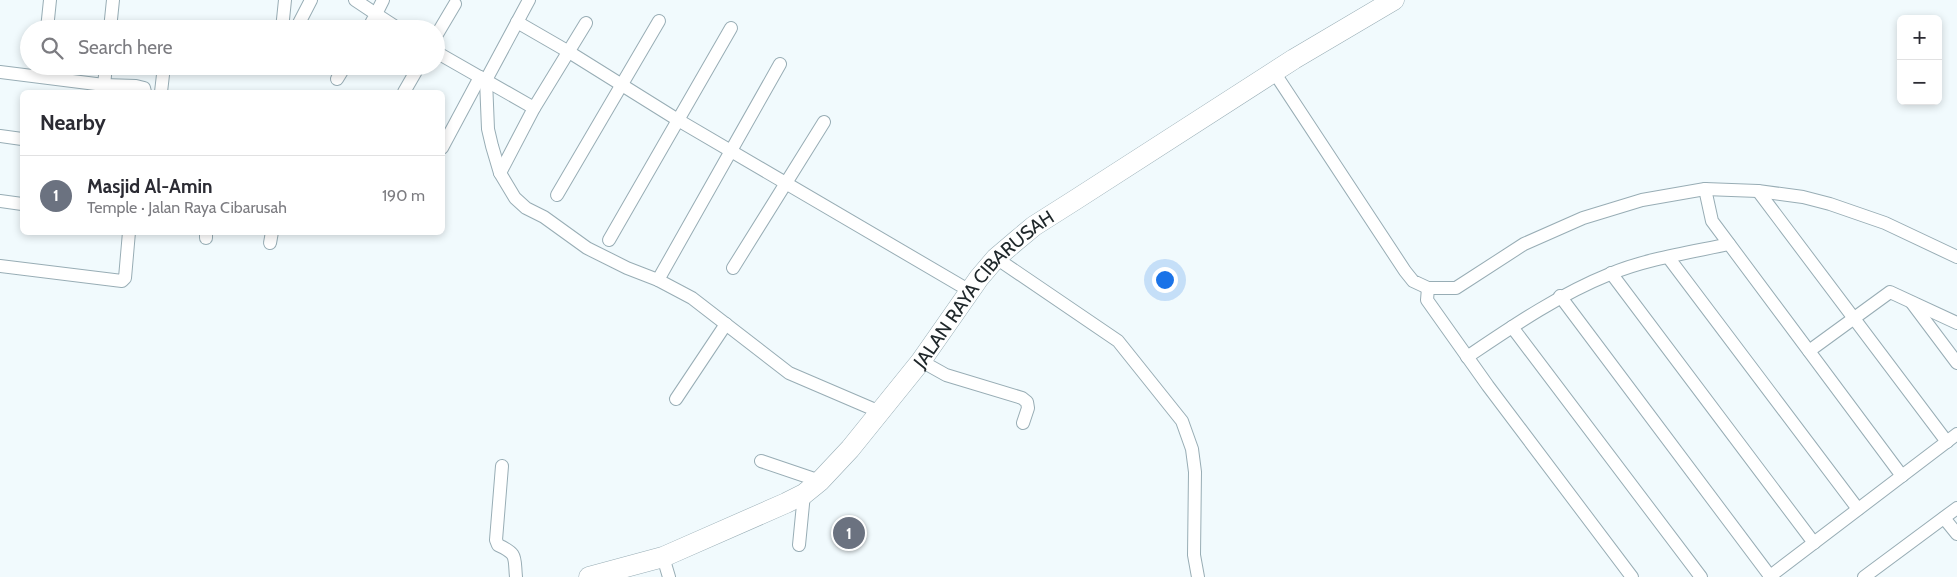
<!DOCTYPE html>
<html lang="en">
<head>
<meta charset="utf-8">
<style>
  body { margin:0; font-family:Cabin,sans-serif; background:#f7f7f7; color:#2b2b33 }
  .controls { position:absolute; right:15px; top:15px; display:grid; overflow:hidden; border-radius:8px; box-shadow:0 2px 8px #0003 }
  .controls button { width:45px; height:45px; display:grid; place-items:center; padding:0; border:0; border-bottom:1px solid #e1e1e2; background:#fff; color:#2b2b33; font:25px sans-serif }
  .you { position:absolute; left:1164px; top:279px; width:18px; height:18px; margin:-12px; border:4px solid #fff; border-radius:50%; background:#1a73e8; box-shadow:0 0 0 8px #1a73e833 }
  .badge { display:grid; place-items:center; width:32px; height:32px; border-radius:50%; background:#0b8043; color:#fff; font-size:16px; font-weight:700 }
  .pin { position:absolute; translate:-50% -50%; border:2px solid #fff; box-shadow:0 1px 5px #0006 }
  .list { margin:0; padding:0; list-style:none }
  h2 { display:flex; justify-content:space-between; align-items:center; height:65px; margin:0; padding:0 20px; font-size:21px }
  h2 small { font-size:16px; font-weight:400; color:#7c7c81 }
  .list li { display:grid; grid-template-columns:32px 1fr auto; gap:15px; align-items:center; box-sizing:border-box; height:80px; padding:0 20px; border-top:1px solid #e1e1e2 }
  .list b { display:block; font-size:19px; white-space:nowrap }
  .list p { margin:0; font-size:16px; white-space:nowrap; color:#7c7c81 }
  .list em { font-size:16px; font-style:normal; color:#7c7c81 }
  .icon { flex:none; width:28px; height:28px; fill:none; stroke:currentColor; stroke-width:2; stroke-linecap:round; stroke-linejoin:round }
  .map { position:relative; flex:none; width:1957px; height:577px; overflow:hidden }
  .search { position:absolute; background:#fff; box-shadow:0 2px 8px #0003; left:20px; top:20px; width:425px; height:55px; display:flex; align-items:center; gap:12px; box-sizing:border-box; padding:0 18px; border-radius:28px; color:#7c7c81; font-size:19px }
  .panel { position:absolute; background:#fff; box-shadow:0 2px 8px #0003; left:20px; top:90px; width:425px; height:145px; border-radius:8px }
  .map>svg:first-child { display:block }
</style>
</head>
<body>
<div class="map">
<svg width="1957" height="577" viewBox="0 0 1957 577">
  <rect width="100%" height="100%" fill="#f1fafd"/>
  <g fill="none" stroke-linecap="round" stroke-linejoin="round">
    <g stroke="#98adb5" stroke-width="14">
      <g id="street">
        <path d="M355 0 376 14 368 29"/>
        <path d="M383 0 376 14 399 29"/>
        <path d="M529 0 486 80 488 129 492 146 500 173 515 198 526 208 544 217 587 248 627 268 658 280 692 298 789 373 880 412"/>
        <path d="M517 22 569 52 678 120 970 291"/>
        <path d="M47 29 50 0"/>
        <path d="M110 29 113 0"/>
        <path d="M282 29 285 0"/>
        <path d="M296 29 311 0"/>
        <path d="M436 36 455 4"/>
        <path d="M436 52 534 108"/>
        <path d="M0 72 104 85 136 86 144 88 145 92"/>
        <path d="M1274 72 1405 271 1413 281 1428 288H1456L1524 244 1583 218 1642 200 1705 189 1758 191 1803 197 1830 204 1885 223 1957 257"/>
        <path d="M337 79 345 66"/>
        <path d="M104 85 106 66"/>
        <path d="M161 92 164 66"/>
        <path d="M404 92 419 66"/>
        <path d="M0 136 22 139"/>
        <path d="M442 148 480 77"/>
        <path d="M500 173 534 108 586 23"/>
        <path d="M1705 189 1712 221 1902 476"/>
        <path d="M1758 191 1947 442"/>
        <path d="M557 195 659 21"/>
        <path d="M0 201 22 204"/>
        <path d="M206 238V232"/>
        <path d="M609 240 731 28"/>
        <path d="M270 243 272 232"/>
        <path d="M1668 257 1858 509"/>
        <path d="M996 258 1118 341 1182 421 1192 449 1195 472 1194 555 1198 577"/>
        <path d="M0 266 122 281 125 278 129 232"/>
        <path d="M733 268 824 122"/>
        <path d="M1611 273 1814 543"/>
        <path d="M658 280 780 64"/>
        <path d="M1428 288 1427 300 1488 386 1632 577"/>
        <path d="M1560 296 1770 576"/>
        <path d="M1912 303 1957 363"/>
        <path d="M1512 327 1701 577"/>
        <path d="M1809 351 1890 292 1957 323"/>
        <path d="M1467 357C1513 326 1558 295 1610 274 1645 259 1692 252 1729 244"/>
        <path d="M921 361 946 375 1022 398 1027 402 1028 408 1023 423"/>
        <path d="M676 399 726 324"/>
        <path d="M761 461 820 481"/>
        <path d="M502 466 496 540 498 545C518 554 514 557 516 577"/>
        <path d="M1944 518 1957 534"/>
        <path d="M799 545 804 494"/>
        <path d="M663 557 669 577"/>
        <path d="M1769 577 1957 434"/>
        <path d="M1864 577 1957 508"/>
      </g>
    </g>
    <g stroke="#98adb5" stroke-width="21">
      <g id="primary">
        <path id="s1" d="M589 577 663 557 786 503 804 494 820 481 850 449 921 361 979 278 996 258 1016 241 1034 226 1075 200 1294 59 1394 0"/>
      </g>
    </g>
    <use href="#street" stroke="#fff" stroke-width="12"/>
    <use href="#primary" stroke="#fff" stroke-width="20"/>
  </g>
  <g text-anchor="middle" stroke-width="4" stroke-linejoin="round" paint-order="stroke">
    <g font-size="19" fill="#20282b" stroke="#f1fafd">
      <text dy="7" stroke="none"><textPath href="#s1" startOffset="505">JALAN RAYA CIBARUSAH</textPath></text>
    </g>
  </g>
</svg>
<div class="controls">
<button>+</button>
<button>−</button>
</div>
<div class="you"></div>
<div class="pin badge" style="left:849px;top:533px;background:#6b7280">1</div>
<div class="search"><svg class="icon" aria-label="search" viewBox="0 0 24 24"><circle cx="10" cy="10" r="6"/><path d="M15 15l6 6"/></svg>Search here</div>
<section class="panel">
<h2>Nearby<small></small></h2>
<ul class="list">
<li><span class="badge" style="background:#6b7280">1</span><div><b>Masjid Al-Amin</b><p>Temple · Jalan Raya Cibarusah</p></div><em>190 m</em></li>
</ul>
</section>
</div>
</body>
</html>
